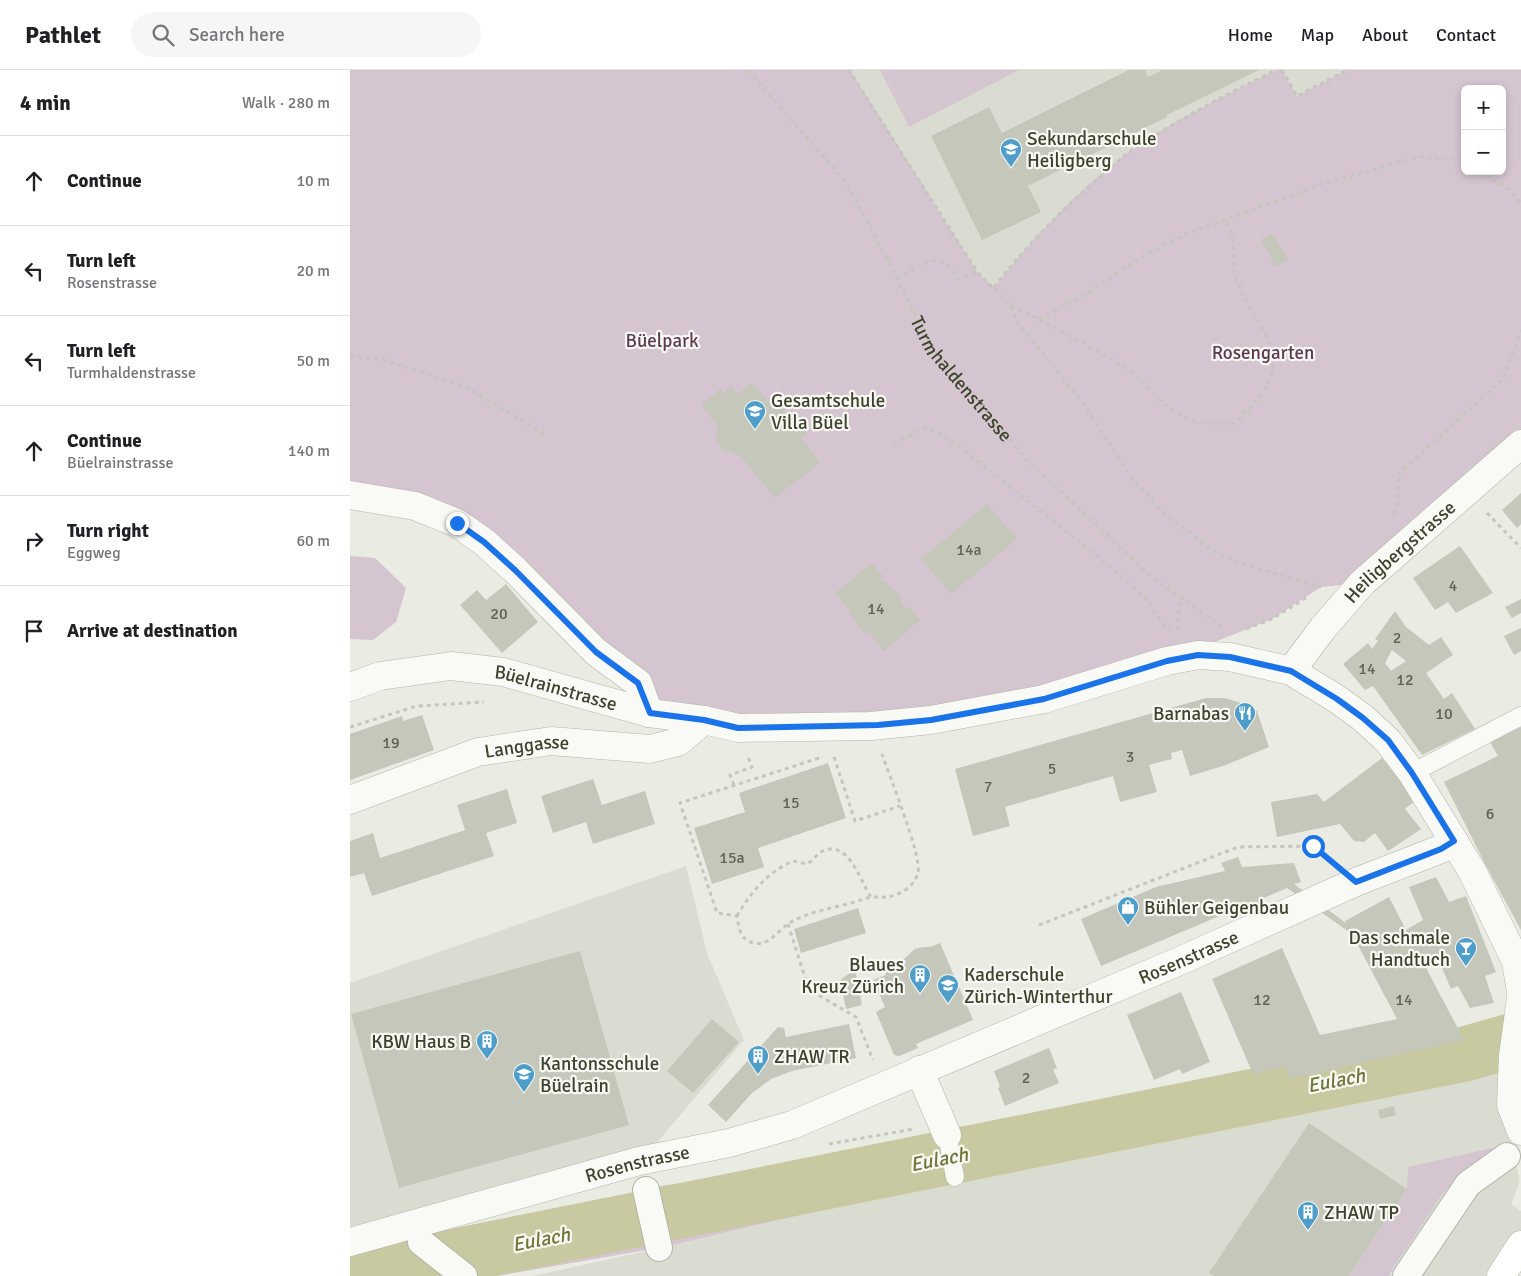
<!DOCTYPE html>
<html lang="en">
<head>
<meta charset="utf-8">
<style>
  body { margin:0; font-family:Signika,sans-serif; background:#f6f6f6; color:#202124 }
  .controls { position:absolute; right:15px; top:15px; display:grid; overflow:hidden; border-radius:8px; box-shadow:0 2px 8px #0003 }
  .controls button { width:45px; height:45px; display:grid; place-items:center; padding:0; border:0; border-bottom:1px solid #e0e0e0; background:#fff; color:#202124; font:25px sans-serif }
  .stop { position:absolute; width:15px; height:15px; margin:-11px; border:4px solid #1a73e8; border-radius:50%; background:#fff }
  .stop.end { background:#1a73e8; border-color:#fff; box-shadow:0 1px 5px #0008 }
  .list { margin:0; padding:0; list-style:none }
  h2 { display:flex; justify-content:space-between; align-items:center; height:65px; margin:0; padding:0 20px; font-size:21px }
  h2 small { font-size:16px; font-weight:400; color:#757577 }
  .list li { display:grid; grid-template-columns:32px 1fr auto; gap:15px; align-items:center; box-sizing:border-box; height:90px; padding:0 20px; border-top:1px solid #e0e0e0 }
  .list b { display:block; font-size:19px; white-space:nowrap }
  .list p { margin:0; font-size:16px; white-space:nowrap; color:#757577 }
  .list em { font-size:16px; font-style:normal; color:#757577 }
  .icon { flex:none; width:28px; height:28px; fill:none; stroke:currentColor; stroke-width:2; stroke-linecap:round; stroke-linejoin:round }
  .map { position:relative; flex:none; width:1171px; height:1206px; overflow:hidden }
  header { display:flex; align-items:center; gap:30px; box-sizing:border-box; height:70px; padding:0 25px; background:#fff; border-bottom:1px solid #e0e0e0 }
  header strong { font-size:24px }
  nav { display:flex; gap:28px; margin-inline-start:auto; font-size:18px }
  .search { width:350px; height:45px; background:#f6f6f6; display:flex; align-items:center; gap:12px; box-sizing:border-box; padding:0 18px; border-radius:28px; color:#757577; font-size:19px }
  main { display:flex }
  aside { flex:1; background:#fff }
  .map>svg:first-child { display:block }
</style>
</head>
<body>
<header>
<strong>Pathlet</strong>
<div class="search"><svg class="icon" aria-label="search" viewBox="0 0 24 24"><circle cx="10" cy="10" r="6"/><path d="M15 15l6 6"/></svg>Search here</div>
<nav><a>Home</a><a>Map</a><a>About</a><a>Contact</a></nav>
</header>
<main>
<aside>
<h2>4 min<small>Walk · 280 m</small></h2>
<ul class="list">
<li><svg class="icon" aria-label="ahead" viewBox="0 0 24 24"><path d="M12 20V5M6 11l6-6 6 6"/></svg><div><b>Continue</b></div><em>10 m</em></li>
<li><svg class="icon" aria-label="left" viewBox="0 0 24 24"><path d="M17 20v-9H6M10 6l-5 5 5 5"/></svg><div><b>Turn left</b><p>Rosenstrasse</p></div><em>20 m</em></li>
<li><svg class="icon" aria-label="left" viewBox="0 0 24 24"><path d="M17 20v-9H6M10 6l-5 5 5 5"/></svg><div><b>Turn left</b><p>Turmhaldenstrasse</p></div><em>50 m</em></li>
<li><svg class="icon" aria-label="ahead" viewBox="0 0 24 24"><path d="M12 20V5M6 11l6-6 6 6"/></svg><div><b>Continue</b><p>Büelrainstrasse</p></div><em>140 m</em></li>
<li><svg class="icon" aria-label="right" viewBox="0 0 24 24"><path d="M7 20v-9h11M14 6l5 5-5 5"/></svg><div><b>Turn right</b><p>Eggweg</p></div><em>60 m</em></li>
<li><svg class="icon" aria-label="arrive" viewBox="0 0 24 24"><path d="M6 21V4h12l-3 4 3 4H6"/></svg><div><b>Arrive at destination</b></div></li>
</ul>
</aside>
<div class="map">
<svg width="1171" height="1206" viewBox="0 0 1171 1206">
  <rect width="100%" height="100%" fill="#eaebe3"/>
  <g fill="#dbdcd1">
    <path d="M499 0H926L849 39 782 80 739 115 705 148 660 197 644 217 628 203Z"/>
    <path d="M932 0H997L947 26Z"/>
    <path d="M336 796 357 883 394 970 304 1076 0 1157V913Z"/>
    <path d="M1168 956 1161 1035 1160 1079 1168 1101 1169 1113 1161 1134 1171 1141V1175L1151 1206H182L314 1177 629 1103 628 1095 954 1030 1142 989Z"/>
  </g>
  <g fill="#d4c5d0" fill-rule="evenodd">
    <path d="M0 0H500L628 203 644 217C684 167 730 117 782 80 827 48 877 25 926 0H932L947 26 997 0H1171V374L1012 513 971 517 922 549 817 591 581 650 299 643 134 473 0 425ZM1115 19H1152V101H1115Z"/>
    <path d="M530 0H669L559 57Z"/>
    <path d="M0 486 25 488 56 518 46 552 23 570 0 569Z"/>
    <path d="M1168 956 1142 989 954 1030 628 1095 629 1103 314 1177 147 1206H0V1183L317 1115 361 1110 935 997 1114 970Z"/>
    <path d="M1142 1078 1145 1089 1101 1115 1091 1126 1038 1206H999L1057 1119 1058 1097Z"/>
  </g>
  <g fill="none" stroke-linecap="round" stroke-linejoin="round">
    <path stroke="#c8c9a0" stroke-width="55" d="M5 1206 1115 984 1171 968"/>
  </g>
  <g fill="#c6c7bb" fill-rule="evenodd">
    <path d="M779 0H795L798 7 812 0H909L817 45V47L678 116 691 142 632 170 581 66 639 37 652 63Z"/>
    <path d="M923 163 938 190 926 197 911 170Z"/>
    <path d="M402 312 417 330 422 325 445 353 447 351 457 363 451 368 470 393 425 428 389 384 387 386 385 383 373 381 366 372 367 361 366 358 368 356 351 335 370 319 376 326V320L381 317 388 324Z"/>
    <path d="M1171 423V454L1167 458 1152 440Z"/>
    <path d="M637 434 667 469 601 524 571 489Z"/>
    <path d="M1110 476 1143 523 1106 543 1098 532 1085 540 1063 508Z"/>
    <path d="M522 493 534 507 530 509 542 517 549 525 552 535 556 539 558 536 570 550 534 581 518 562 516 564 499 544 501 542 485 523Z"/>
    <path d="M156 514 188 552 152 583 110 535 127 520 136 530Z"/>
    <path d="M1171 529V543L1162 548 1155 537Z"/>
    <path d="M1045 541 1056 557 1079 575 1091 567 1103 585 1076 603 1094 629 1102 623 1125 659 1072 685 1023 616 1015 620 993 594 1018 573 1022 579 1028 571 1025 569ZM1042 580 1056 591 1041 601 1035 593Z"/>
    <path d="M1171 558V581L1164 585 1154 566Z"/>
    <path d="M856 628H875L891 633 907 641 919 677 876 695 840 706 832 680 821 683 822 689 799 695 807 722 770 732 763 706 655 737 660 756 623 766 605 699Z"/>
    <path d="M72 645 84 680 0 710V664L52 646 53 651Z"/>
    <path d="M1164 657 1165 660 1171 657V860L1135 794 1094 712 1148 686 1139 670Z"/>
    <path d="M1032 688 1066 730 1055 739 1071 759 1038 781 1025 763 1014 772 1004 771 990 754 927 767 921 732 967 724 974 732Z"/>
    <path d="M478 693 496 748 408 778 414 797 362 814 344 758 395 742 389 723Z"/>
    <path d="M243 709 252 735 295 721 305 754 243 774 236 752 203 763 191 726Z"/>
    <path d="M157 719 167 753 136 763 144 786 22 826 14 803 0 807V771L23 763 30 788 73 774 115 760 107 735Z"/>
    <path d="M888 787 892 797 944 793 951 812 944 814 997 854 995 851 1039 827 1056 860 1073 850 1059 817 1086 807 1099 832 1116 826 1146 902 1135 906 1144 933 1120 938 1108 916 1101 919 1088 889 1075 896 1114 970 939 1009 935 997 903 1004 862 909 932 878 970 965 1047 949 1002 864 937 818 909 830 912 837 902 842 898 834 751 896 731 849 806 817 875 801 871 793Z"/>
    <path d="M508 838 516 863 451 883 444 859Z"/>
    <path d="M590 873 623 950 566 974 568 978 549 986 544 985 526 942 535 937 523 910 536 905 532 896 554 889 565 879 573 877H580Z"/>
    <path d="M230 881 279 1055 49 1118 1 944Z"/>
    <path d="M503 901 506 903 512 935 496 939 490 910Z"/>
    <path d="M831 922 860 992 832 1004 830 999 804 1010 777 945Z"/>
    <path d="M362 949 389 972 343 1023 317 1001Z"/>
    <path d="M499 954 506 988 442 1001 421 1009 402 1023 376 1052 358 1035 428 957 434 958 436 967Z"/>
    <path d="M699 978 707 998 703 999 709 1013 655 1036 648 1018 650 1017 644 1001Z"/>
    <path d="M1044 1036 1046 1045 1030 1049 1028 1040Z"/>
    <path d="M959 1053 1057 1119 999 1206H864L859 1203Z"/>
  </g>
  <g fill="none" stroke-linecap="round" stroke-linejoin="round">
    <g stroke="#b3b5a8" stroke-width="19">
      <g id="service">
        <path d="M1062 703 1171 646"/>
        <path d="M597 1065 605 1107"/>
      </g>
    </g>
    <g stroke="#b3b5a8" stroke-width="28">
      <g id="pedestrian">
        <path d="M296 1120 309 1178"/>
        <path d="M71 1172 114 1206"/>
        <path d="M1056 1206 1118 1114 1157 1086"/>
      </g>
    </g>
    <g stroke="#b3b5a8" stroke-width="29">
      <g id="minor">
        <path d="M0 425 65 436 107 453 134 472 165 500 246 582 288 613 299 643"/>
        <path id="s2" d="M941 601 973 558 1012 513 1171 374"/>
        <path id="s3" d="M0 617 30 606 101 596 153 602 299 643 354 650 388 658 521 656 581 650 694 629 817 591 848 585 880 587 941 601 987 629 1013 648 1038 671 1062 703 1122 801 1166 891 1171 922"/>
        <path id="s4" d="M0 730 128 682 201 671 300 679 328 672 354 650"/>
        <path d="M1171 928 1163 986 1161 1035 1171 1061"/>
        <path d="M569 1000 597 1065"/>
        <path id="s5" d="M0 1172 289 1091 379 1073 442 1055 832 890 1006 812 1091 779 1104 771"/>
      </g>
    </g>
    <g stroke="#b4b6a3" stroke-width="29">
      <path id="primary" d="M1151 1206 1171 1175"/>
    </g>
    <g stroke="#c5c6bd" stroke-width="3" stroke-dasharray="4 4" stroke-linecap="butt">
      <path id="s1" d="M398 0 496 112 547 208 581 277 678 391 803 508 871 556"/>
      <path d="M499 0 628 203 661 235 667 252 732 331 780 406 810 439 862 481 900 496 971 517"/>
      <path d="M932 0 947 26 997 0"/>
      <path d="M1129 101 1159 120 1171 133"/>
      <path d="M547 208 580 190 596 193 609 209 628 203"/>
      <path d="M644 217C677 175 716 135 757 101 766 93 774 85 784 79 829 49 877 24 926 0"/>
      <path d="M661 235 730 271 783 302 813 333 833 347 849 353 884 354C919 318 938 302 909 252 902 241 894 229 889 216 882 201 884 187 883 171 882 164 878 156 876 149"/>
      <path d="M689 249 736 224 785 191 833 165 972 114 1068 87 1111 90 1115 92"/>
      <path d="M0 286 33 290 114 316 196 365"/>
      <path d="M544 373 575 358 591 364 613 379 763 499 796 529 815 557 820 560"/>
      <path d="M1137 443 1171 478"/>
      <path d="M1044 444 1047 439 1049 403 1153 309 1171 260"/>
      <path d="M896 559 922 549 959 526"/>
      <path d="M828 560 829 528"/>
      <path d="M0 657 67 636 134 632"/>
      <path d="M484 687 505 751 550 736"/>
      <path d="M469 688 330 733 367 843 387 846C389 857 389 869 403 873 420 877 428 859 441 852 464 839 493 837 517 828 524 826 530 828 536 827 549 826 564 817 568 803 572 786 539 705 532 684"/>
      <path d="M384 715 380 705 402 697 398 687"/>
      <path d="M387 846C400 823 419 801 443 791L457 794C464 790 467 783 475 780 500 772 511 813 521 827"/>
      <path d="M438 854 457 914 463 922 506 947 523 990"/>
      <path d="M689 855 888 777 963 776 981 791"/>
      <path d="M479 1074 564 1059"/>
    </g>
    <use href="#service" stroke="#f9f9f6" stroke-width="18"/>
    <use href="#pedestrian" stroke="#f9f9f6" stroke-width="26"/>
    <use href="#minor" stroke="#f9f9f6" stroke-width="28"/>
    <use href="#primary" stroke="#fff" stroke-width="28"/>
  </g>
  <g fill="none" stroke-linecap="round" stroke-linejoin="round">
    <path stroke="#1a73e8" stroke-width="6" d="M107 453 134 472 165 500 246 582 288 613 300 643 354 650 388 658 528 655 581 650 694 629 817 591 848 585 880 587 941 601 987 629 1013 648 1038 670 1062 703 1104 771 1091 779 1006 812 963 776"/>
  </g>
  <defs>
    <g id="school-pin" transform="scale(1.125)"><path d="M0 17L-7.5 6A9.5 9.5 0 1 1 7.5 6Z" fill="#4f9dc9" stroke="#f7f8f3"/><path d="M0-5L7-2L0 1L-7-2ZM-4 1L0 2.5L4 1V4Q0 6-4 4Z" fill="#fff"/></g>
    <g id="restaurant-pin" transform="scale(1.125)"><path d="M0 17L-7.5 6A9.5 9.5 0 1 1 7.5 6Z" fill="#4f9dc9" stroke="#f7f8f3"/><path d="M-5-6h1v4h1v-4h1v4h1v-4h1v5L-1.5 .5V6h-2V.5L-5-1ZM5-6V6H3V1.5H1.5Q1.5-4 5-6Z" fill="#fff"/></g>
    <g id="shop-pin" transform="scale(1.125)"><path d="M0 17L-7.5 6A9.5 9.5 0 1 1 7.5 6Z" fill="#4f9dc9" stroke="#f7f8f3"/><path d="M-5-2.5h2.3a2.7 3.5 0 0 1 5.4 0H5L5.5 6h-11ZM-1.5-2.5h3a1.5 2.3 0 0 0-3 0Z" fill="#fff"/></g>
    <g id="bar-pin" transform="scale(1.125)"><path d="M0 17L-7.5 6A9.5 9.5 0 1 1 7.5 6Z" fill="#4f9dc9" stroke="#f7f8f3"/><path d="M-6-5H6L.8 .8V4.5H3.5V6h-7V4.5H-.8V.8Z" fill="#fff"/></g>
    <g id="building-pin" transform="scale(1.125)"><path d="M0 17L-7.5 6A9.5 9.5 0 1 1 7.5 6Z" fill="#4f9dc9" stroke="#f7f8f3"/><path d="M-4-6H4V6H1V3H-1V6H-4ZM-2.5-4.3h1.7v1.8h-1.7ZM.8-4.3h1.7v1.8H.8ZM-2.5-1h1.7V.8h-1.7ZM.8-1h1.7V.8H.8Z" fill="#fff"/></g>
    <g id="university-pin" transform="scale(1.125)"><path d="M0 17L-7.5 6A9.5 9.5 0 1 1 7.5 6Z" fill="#4f9dc9" stroke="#f7f8f3"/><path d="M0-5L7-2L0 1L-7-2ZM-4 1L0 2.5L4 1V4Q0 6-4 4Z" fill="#fff"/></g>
  </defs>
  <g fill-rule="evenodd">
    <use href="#school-pin" x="661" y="79"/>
    <use href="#school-pin" x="405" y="341"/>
    <use href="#restaurant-pin" x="895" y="643"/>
    <use href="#shop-pin" x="778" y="837"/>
    <use href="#bar-pin" x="1116" y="878"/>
    <use href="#building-pin" x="570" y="905"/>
    <use href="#university-pin" x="598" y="915"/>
    <use href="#building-pin" x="137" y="971"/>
    <use href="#building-pin" x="408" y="986"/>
    <use href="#school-pin" x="174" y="1004"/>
    <use href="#building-pin" x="958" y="1142"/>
  </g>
  <g text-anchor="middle" stroke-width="4.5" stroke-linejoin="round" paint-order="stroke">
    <g font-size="16" fill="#616350">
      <text x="619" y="485">14a</text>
      <text x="1103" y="521">4</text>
      <text x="526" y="544">14</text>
      <text x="149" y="549">20</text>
      <text x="1047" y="573">2</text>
      <text x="1017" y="604">14</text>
      <text x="1055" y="615">12</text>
      <text x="1094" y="649">10</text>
      <text x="41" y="678">19</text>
      <text x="780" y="692">3</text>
      <text x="702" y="704">5</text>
      <text x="638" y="722">7</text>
      <text x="441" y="738">15</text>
      <text x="1140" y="749">6</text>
      <text x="382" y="793">15a</text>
      <text x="912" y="935">12</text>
      <text x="1054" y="935">14</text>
      <text x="676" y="1013">2</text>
    </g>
    <g font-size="19" fill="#3f422c" stroke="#f7f8f3" text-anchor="start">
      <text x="677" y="75">Sekundarschule<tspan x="677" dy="22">Heiligberg</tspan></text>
      <text x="421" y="337">Gesamtschule<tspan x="421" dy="22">Villa Büel</tspan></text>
      <text x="879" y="650" text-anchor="end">Barnabas</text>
      <text x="794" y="844">Bühler Geigenbau</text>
      <text x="1100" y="874" text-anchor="end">Das schmale<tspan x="1100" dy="22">Handtuch</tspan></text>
      <text x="554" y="901" text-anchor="end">Blaues<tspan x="554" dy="22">Kreuz Zürich</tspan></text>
      <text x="614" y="911">Kaderschule<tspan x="614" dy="22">Zürich-Winterthur</tspan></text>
      <text x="121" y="978" text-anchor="end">KBW Haus B</text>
      <text x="424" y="993">ZHAW TR</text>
      <text x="190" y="1000">Kantonsschule<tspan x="190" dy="22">Büelrain</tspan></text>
      <text x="974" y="1149">ZHAW TP</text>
    </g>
    <g font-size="19" fill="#5d3a52" stroke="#f7f8f3">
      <text x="312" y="277">Büelpark</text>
      <text x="913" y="289">Rosengarten</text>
    </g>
    <g font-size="19" fill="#3f422c" stroke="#f7f8f3">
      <text dy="7" stroke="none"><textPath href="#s1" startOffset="378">Turmhaldenstrasse</textPath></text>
      <text dy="7" stroke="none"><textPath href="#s2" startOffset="162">Heiligbergstrasse</textPath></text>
      <text dy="7" stroke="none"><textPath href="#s3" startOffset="211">Büelrainstrasse</textPath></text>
      <text dy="7" stroke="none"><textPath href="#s4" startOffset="186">Langgasse</textPath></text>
      <text dy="7" stroke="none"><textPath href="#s5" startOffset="888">Rosenstrasse</textPath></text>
      <text dy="7" stroke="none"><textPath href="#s5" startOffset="298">Rosenstrasse</textPath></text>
    </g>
    <g font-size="20" font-style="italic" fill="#717537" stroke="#f7f8f3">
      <text transform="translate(986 1010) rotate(-11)" y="7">Eulach</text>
      <text transform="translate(589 1089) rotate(-11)" y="7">Eulach</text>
      <text transform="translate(191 1169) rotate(-11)" y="7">Eulach</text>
    </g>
  </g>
</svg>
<div class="controls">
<button>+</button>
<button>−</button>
</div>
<div class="stop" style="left:963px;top:776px"></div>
<div class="stop end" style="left:107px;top:453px"></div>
</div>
</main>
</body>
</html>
